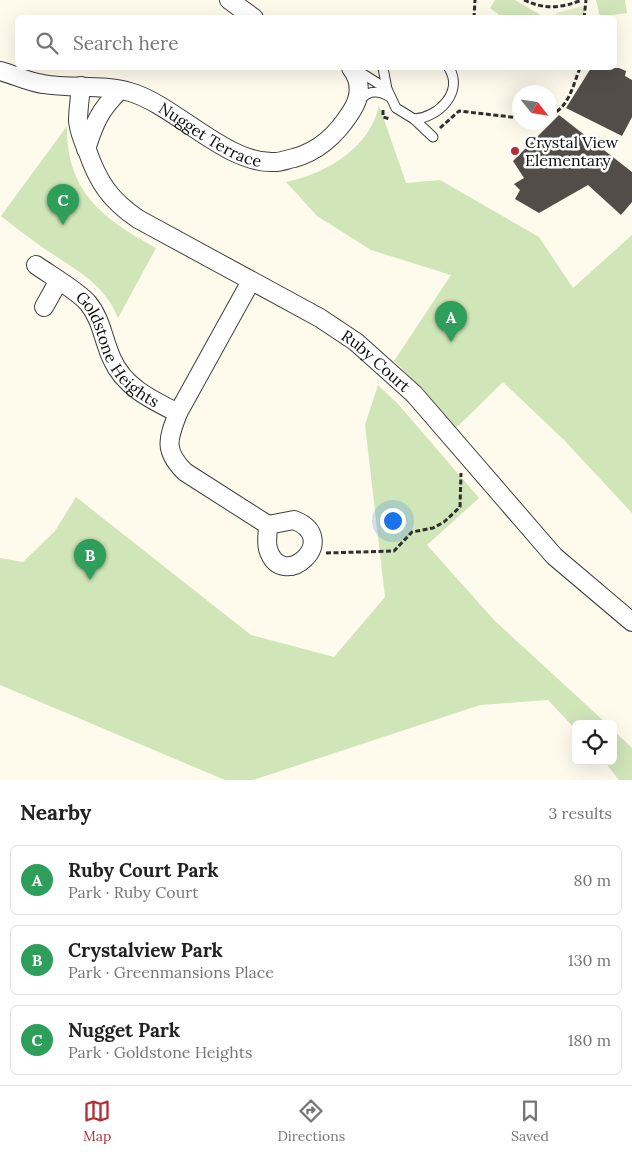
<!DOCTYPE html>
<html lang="en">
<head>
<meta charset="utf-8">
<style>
  body { margin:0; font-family:Lora,serif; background:#f2f2f2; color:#222 }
  .controls { position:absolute; right:15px; bottom:15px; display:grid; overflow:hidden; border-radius:8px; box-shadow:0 5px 20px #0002 }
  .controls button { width:45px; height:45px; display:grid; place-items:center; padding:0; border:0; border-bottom:1px solid #e0e0e0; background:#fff; color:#222; font:25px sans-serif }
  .compass { position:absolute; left:512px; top:85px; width:45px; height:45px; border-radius:50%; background:#fff; box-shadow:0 5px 20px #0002; rotate:120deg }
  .you { position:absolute; left:392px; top:520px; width:18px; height:18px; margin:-12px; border:4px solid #fff; border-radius:50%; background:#1a73e8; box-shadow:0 0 0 8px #1a73e833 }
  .badge { display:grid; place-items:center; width:32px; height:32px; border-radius:50%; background:#b12f36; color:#fff; font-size:16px; font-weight:700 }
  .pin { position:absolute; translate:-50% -41px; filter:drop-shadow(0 1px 2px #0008) }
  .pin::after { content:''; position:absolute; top:26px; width:18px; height:15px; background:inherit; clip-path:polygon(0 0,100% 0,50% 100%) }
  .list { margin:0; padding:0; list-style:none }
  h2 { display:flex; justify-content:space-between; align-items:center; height:65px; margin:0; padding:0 20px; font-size:21px }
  h2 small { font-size:16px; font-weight:400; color:#767676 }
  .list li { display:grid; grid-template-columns:32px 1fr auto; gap:15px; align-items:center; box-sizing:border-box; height:70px; margin:0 10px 10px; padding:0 10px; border:1px solid #e0e0e0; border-radius:8px }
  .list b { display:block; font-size:19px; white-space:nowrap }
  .list p { margin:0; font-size:16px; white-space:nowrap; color:#767676 }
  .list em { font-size:16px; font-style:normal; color:#767676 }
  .icon { flex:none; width:28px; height:28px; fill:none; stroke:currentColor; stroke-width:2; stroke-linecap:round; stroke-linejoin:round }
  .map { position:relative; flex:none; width:632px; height:780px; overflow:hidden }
  .search { position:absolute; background:#fff; box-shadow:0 5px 20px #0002; left:15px; right:15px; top:15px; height:55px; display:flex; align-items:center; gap:12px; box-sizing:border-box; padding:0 18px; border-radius:8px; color:#767676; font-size:19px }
  .sheet { height:305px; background:#fff }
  nav { display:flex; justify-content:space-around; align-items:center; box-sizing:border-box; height:70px; border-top:1px solid #e0e0e0; background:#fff; font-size:14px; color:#767676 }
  nav a { display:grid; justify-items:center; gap:2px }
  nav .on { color:#b12f36 }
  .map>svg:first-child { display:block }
</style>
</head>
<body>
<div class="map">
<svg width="632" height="780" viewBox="0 0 632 780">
  <rect width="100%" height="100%" fill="#fefaec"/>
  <g fill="#d0e5b8">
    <path d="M495 0H515L544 17H502L490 8Z"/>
    <path d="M596 0H625L627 13 600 17Z"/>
    <path d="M379 105 406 183 440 180 539 237 573 288 632 235V513L564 440 503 382 456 428 422 388 394 361 451 275 371 250 317 216 286 182C326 174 371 147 379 105Z"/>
    <path d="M67 126C66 192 103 219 156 248L118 318C104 282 72 268 42 247 28 237 15 227 1 216Z"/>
    <path d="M378 385 398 404 479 498 427 545 494 620 607 724H576V730L548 700 480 705 253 780H225L0 685V558L23 562 55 531 76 497 251 635 334 657 385 597 365 425Z"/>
    <path d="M613 730 632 748V780H619L604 761H613Z"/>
  </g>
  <path fill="#e1edca" d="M583 6 586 17H557L556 13Z"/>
  <g fill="#534d49">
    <path d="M591 68H619L626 71 625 76 632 80V117L622 136 566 108Z"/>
    <path d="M559 115 632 172V202L621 215 588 185 539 213 515 199 520 190 514 184 524 178 513 161Z"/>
  </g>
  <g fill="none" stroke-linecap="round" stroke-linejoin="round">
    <g stroke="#3f3f3f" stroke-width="11">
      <g id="lane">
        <path d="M383 68 387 89 396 108 414 119 433 137"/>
        <path d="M355 69 387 89"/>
        <path d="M360 100C369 90 378 90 390 97"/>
        <path d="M414 119C438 118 464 92 449 68"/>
      </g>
    </g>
    <g stroke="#3f3f3f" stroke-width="20">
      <g id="street">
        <path d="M229 0 254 18"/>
        <path id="s1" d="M0 71C15 75 28 82 43 84 72 89 102 84 130 92 175 105 227 165 275 162 281 162 288 159 294 158 320 151 337 134 351 112 361 97 362 82 351 68"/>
        <path id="s2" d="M81 86C80 98 78 110 78 121 79 131 83 141 87 150 98 182 110 200 138 219L320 318 356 342 414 394 554 556 632 622"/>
        <path d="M86 149C95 122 99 111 120 90"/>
        <path id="s3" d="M36 265C50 275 78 291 88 303 102 320 103 340 112 359 124 387 152 400 178 413"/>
        <path d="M251 281 178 413C168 439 163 450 185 472L268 525"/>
        <path d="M44 307 58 282"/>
        <path d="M294 520C343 539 282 594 268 549 266 542 268 532 268 525Z"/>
      </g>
    </g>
    <g stroke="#2e2e2e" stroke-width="3" stroke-dasharray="5 2.5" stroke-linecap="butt">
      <path d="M524 0C545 10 561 8 582 0"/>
      <path d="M474 18 475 0"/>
      <path d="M584 18 586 0"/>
      <path d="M383 110V117L390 119"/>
      <path d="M550 115C569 108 573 85 580 68"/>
      <path d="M440 128 459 111 520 118"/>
      <path d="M326 553 394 551 412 532 433 528 444 522 460 507 461 473"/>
    </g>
    <use href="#lane" stroke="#fff" stroke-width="9"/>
    <use href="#street" stroke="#fff" stroke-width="18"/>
  </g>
  <circle fill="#b12f36" stroke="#fff" stroke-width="2" cx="515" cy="151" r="5"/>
  <g text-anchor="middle" stroke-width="5" stroke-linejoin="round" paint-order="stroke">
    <g font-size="16" fill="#0c0c0c" stroke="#fff">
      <text dy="6" stroke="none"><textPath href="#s1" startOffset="224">Nugget Terrace</textPath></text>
      <text dy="6" stroke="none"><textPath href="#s3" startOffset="121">Goldstone Heights</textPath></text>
      <text dy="6" stroke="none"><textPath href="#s2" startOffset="431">Ruby Court</textPath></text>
    </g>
    <g font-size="16" fill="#0c0c0c" stroke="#fff" text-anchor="start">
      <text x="525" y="148">Crystal View<tspan x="525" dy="18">Elementary</tspan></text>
    </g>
  </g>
</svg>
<div class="controls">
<button><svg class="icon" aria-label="locate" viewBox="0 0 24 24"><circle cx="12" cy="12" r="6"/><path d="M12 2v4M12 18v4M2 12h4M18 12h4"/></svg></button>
</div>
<svg class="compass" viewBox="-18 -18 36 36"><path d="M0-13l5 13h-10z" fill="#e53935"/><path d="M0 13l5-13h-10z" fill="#767676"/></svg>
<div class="you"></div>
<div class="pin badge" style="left:451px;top:342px;background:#2e9e5b">A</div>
<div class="pin badge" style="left:90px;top:580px;background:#2e9e5b">B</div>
<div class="pin badge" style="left:63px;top:225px;background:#2e9e5b">C</div>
<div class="search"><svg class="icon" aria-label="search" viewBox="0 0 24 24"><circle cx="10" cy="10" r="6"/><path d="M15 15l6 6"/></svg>Search here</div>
</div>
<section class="sheet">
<h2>Nearby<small>3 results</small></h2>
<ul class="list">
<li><span class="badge" style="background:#2e9e5b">A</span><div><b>Ruby Court Park</b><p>Park · Ruby Court</p></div><em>80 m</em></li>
<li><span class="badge" style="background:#2e9e5b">B</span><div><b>Crystalview Park</b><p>Park · Greenmansions Place</p></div><em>130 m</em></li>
<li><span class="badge" style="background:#2e9e5b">C</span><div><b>Nugget Park</b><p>Park · Goldstone Heights</p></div><em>180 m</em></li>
</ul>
</section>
<nav>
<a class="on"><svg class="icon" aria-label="map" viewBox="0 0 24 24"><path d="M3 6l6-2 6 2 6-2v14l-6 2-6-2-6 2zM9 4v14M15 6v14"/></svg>Map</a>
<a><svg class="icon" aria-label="directions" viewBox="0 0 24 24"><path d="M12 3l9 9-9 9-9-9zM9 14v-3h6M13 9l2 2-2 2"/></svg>Directions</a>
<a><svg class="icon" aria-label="saved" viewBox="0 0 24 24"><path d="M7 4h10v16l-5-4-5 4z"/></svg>Saved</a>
</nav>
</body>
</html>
